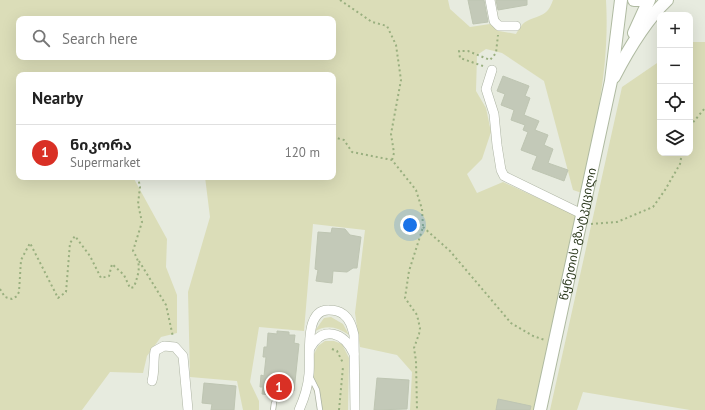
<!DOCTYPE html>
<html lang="en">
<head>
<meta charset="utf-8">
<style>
  body { margin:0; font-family:"PT Sans","Noto Sans Georgian",sans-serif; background:#f6f6f6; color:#222 }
  .controls { position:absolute; right:12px; top:12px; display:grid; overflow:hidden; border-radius:8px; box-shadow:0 4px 16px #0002 }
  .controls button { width:36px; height:36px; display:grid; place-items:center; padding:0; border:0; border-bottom:1px solid #e0e0e0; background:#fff; color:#222; font:20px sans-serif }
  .you { position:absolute; left:410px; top:225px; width:14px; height:14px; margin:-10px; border:3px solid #fff; border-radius:50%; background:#1a73e8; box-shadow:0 0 0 6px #1a73e833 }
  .badge { display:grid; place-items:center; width:26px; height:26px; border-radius:50%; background:#d93025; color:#fff; font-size:13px; font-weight:700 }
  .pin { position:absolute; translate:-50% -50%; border:2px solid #fff; box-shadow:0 1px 4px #0006 }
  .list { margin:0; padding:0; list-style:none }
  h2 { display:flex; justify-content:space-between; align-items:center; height:52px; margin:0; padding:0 16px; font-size:17px }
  h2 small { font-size:13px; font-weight:400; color:#767676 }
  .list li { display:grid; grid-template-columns:26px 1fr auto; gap:12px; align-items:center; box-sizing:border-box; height:56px; padding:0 16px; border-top:1px solid #e0e0e0 }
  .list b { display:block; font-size:15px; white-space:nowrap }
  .list p { margin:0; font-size:13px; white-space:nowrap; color:#767676 }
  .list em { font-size:13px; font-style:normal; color:#767676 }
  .icon { flex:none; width:22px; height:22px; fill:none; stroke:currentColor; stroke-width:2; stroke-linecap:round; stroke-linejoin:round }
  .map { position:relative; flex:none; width:705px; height:410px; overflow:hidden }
  .search { position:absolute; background:#fff; box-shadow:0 4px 16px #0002; left:16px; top:16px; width:320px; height:44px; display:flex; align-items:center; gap:10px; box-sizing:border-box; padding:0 14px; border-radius:8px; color:#767676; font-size:15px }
  .panel { position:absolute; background:#fff; box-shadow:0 4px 16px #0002; left:16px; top:72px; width:320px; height:108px; border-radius:8px }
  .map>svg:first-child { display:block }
</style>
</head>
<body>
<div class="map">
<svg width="705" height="410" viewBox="0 0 705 410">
  <rect width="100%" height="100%" fill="#e7ebdf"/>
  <g fill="#dbddb8" fill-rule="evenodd">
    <path d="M0 0H448L450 9 470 27 490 24 499 31 516 34C519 29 522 23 527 21 541 14 547 17 553 0H606C610 68 595 127 582 193L573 190 544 81 502 53 486 49 477 55 476 91 486 108 491 132 482 159 467 174 477 193 503 182 579 217 536 410H410L412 372 397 355 360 347 355 313 365 230 313 224 304 331 259 327 250 382 259 401V410H243L237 381 190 377 188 292 210 217 205 177H333V75H19V177H133L167 239 166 267 177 295V333L161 337 147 356 143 373 110 372 82 410H0ZM19 19H333V57H19Z"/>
    <path d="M690 42H705V410H690L583 392 577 410H550L622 87 660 61V153H690Z"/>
    <path d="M331 317 343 324 349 335C337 327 327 324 314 332L324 318Z"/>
    <path d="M325 341H334L342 344 349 358 348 410H323L310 383 312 358 318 346Z"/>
  </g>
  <g fill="#c3c9b8" stroke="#bec5b2">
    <path d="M468 0H484L488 22 473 24Z"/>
    <path d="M496 0H527V5L498 10Z"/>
    <path d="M503 76 529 86 525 96 530 98 524 115 539 121 535 130 548 135 544 145 553 149 548 163 568 170 564 181 532 169 537 156 521 150 528 132 523 130 525 125 511 120 514 110 501 105 505 94 497 91Z"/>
    <path d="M332 228 345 229 350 235 361 237 357 268H353L347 272 333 271 332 283 316 281 318 270 315 269 318 232 331 233Z"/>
    <path d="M277 331 289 332V335H295L294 343 299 344 294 391 288 390V397L281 396V399L270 397V395L262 394 263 387H260L261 375 264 376 266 357H263L264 347H267L268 333 277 334Z"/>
    <path d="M377 378 409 380 407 409 374 410Z"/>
    <path d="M204 383 236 386 234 410H211L212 404 202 403Z"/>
    <path d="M498 399 531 406 530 410H496Z"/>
  </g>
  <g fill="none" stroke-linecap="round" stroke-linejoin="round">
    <g stroke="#acb3a2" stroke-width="6">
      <g id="lane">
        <path d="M310 376 317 390 320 410"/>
        <path d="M273 410 274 403"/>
      </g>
    </g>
    <g stroke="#acb3a2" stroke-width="10">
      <g id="street">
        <path d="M490 0 494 21 499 26H516"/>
        <path d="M492 70 486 89 494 114 497 145 501 170 504 176 582 214"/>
        <path d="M310 348C323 325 344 332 354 354"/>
        <path d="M152 381C155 371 153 362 155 351L164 346 175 347 183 356 188 410"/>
        <path d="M299 410C304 399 308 386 309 374 311 358 303 309 329 310 334 310 339 311 343 314 350 319 352 327 354 335L355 410"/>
      </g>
    </g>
    <g stroke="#afbaa1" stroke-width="14">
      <g id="secondary">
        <path d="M634 0H648"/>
        <path d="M634 33 649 0"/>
        <path d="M614 77C628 50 645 21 667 0"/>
        <path id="s1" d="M540 410 611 81 621 0"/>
      </g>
    </g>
    <g stroke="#99af7f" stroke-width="2" stroke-dasharray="2 3" stroke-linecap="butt">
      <path d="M340 0 372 22 387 26 396 45 401 80 391 134 394 153 392 160"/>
      <path d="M483 66 460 58 459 51H468L490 60 496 53 498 35"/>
      <path d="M690 126 705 108"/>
      <path d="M333 137 344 140 352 152 392 160 416 190 422 209 423 227 409 271 405 298 417 315 420 328 419 334 414 348 416 361 417 410"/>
      <path d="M591 224 617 222 653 207 665 190 680 164 682 153"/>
      <path d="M423 227 450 251 511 323 533 336 545 340"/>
      <path d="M139 261 166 305 173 337"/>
      <path d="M0 289 5 297 12 299 17 296 19 292 21 260 30 243 58 298 66 292 70 243 75 236 90 256 101 278 109 276 112 264 124 275 130 288 134 287C139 272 142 265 133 251L142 222 138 204 140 187 138 177"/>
      <path d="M332 349 337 351 343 363"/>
      <path d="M339 410 343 367"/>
    </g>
    <use href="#lane" stroke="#fff" stroke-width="4.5"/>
    <use href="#street" stroke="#fff" stroke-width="9"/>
    <use href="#secondary" stroke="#fff" stroke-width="12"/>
  </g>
  <g text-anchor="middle" stroke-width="4" stroke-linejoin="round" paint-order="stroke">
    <g font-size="12" fill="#2e3b20" stroke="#f5f7f0">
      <text dy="4" stroke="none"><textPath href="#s1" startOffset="180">წყნეთის გზატკეცილი</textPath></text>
    </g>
  </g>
</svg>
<div class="controls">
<button>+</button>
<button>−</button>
<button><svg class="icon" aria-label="locate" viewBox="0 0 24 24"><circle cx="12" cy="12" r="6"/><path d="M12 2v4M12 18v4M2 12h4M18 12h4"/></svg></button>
<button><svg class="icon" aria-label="layers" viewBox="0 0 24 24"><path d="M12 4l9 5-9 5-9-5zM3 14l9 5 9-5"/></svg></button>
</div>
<div class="you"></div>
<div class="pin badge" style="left:279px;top:387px">1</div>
<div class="search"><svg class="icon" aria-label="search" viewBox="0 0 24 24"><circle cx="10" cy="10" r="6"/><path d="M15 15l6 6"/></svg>Search here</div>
<section class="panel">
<h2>Nearby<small></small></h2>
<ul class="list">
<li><span class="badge">1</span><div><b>ნიკორა</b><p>Supermarket</p></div><em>120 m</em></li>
</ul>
</section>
</div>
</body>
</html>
